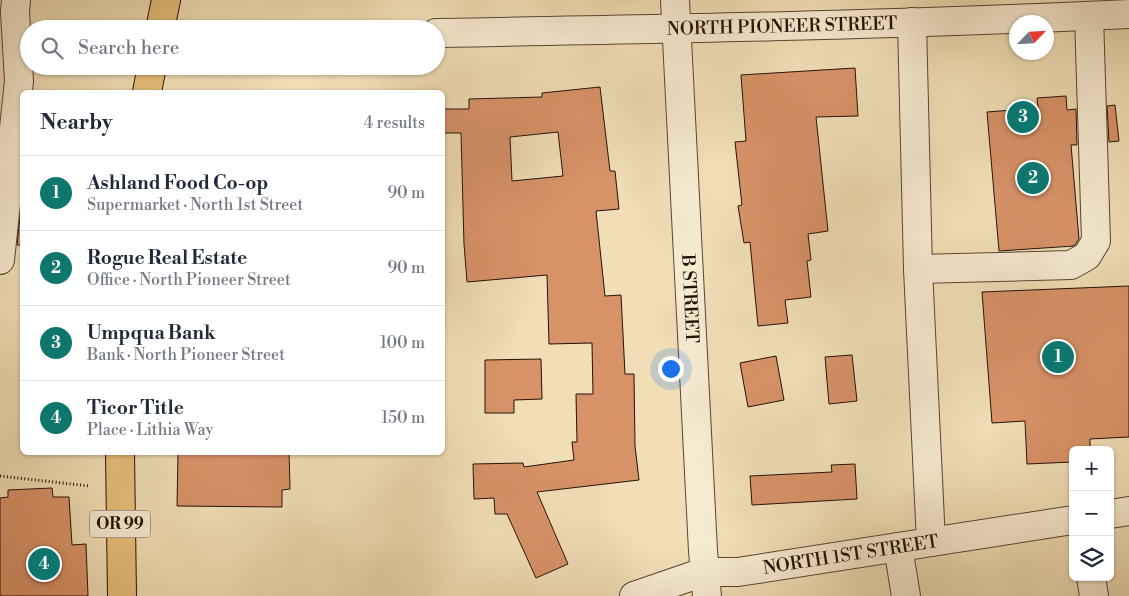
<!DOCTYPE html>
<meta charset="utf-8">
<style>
body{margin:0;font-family:"Libre Bodoni",serif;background:#f6f6f7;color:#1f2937}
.controls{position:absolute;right:15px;bottom:15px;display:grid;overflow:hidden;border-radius:8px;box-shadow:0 1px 4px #0004}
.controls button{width:45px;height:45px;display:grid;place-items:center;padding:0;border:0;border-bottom:1px solid #e0e1e3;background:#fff;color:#1f2937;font:25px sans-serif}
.compass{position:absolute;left:1009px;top:15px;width:45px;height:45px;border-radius:50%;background:#fff;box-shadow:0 1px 4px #0004;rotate:65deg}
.you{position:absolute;left:670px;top:368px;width:18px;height:18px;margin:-12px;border:4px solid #fff;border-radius:50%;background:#1a73e8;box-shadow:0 0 0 8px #1a73e833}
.badge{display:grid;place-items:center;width:32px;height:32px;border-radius:50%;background:#0f766e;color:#fff;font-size:16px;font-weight:700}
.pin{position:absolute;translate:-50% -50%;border:2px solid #fff;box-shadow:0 1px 5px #0006}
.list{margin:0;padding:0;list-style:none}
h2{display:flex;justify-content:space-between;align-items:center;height:65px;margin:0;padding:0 20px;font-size:21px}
h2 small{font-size:16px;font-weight:400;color:#747a83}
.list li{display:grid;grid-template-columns:32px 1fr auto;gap:15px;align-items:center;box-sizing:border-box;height:75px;padding:0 20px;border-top:1px solid #e0e1e3}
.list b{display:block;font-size:19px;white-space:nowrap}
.list p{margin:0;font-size:16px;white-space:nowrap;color:#747a83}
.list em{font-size:16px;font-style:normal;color:#747a83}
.icon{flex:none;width:28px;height:28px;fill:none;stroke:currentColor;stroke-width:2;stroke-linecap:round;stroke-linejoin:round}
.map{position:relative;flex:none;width:1129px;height:596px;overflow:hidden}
.search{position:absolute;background:#fff;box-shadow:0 1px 4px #0004;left:20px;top:20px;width:425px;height:55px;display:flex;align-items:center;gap:12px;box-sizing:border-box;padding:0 18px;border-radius:28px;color:#747a83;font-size:19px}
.panel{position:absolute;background:#fff;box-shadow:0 1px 4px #0004;left:20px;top:90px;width:425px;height:365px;border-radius:8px}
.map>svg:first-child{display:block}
.building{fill:#d89268;stroke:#241209;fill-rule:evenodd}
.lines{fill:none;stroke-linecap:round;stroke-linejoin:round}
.minor-casing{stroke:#574534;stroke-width:30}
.major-casing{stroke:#241209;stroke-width:30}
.path{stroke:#241209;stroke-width:3;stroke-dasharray:1 2.5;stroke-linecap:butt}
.minor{stroke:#f6ead0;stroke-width:28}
.major{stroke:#e8bf7b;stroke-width:28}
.labels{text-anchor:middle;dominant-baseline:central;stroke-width:4;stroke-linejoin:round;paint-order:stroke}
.shield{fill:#f6ead0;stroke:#635345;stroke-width:1}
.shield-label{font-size:16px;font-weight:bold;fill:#241209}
.street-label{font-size:18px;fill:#241209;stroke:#f6ead0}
</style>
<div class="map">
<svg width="1129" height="596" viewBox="0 0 1129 596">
<rect width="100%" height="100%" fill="#f1deb6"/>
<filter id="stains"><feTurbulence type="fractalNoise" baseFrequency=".004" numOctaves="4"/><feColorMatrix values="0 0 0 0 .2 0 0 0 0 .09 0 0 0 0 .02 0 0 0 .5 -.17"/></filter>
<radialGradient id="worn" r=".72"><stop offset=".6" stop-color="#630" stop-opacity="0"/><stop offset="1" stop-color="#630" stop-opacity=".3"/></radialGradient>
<path class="building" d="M855,68L858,116L816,117L828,231L808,234L811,260L807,261L811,297L785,300L788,323L758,326L750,242L744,243L738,206L742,205L735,142L746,141L741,75Z
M600,87L610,171H615L619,209L596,211L605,296L621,295L625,374H634L635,446L639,480L537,492L568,564L536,578L507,514H495L494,498L474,499L473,464L523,463L524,467L574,460L572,442H577L576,394H593L592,343L549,344L547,275L467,282L464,244L461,133H442V109H469V99L542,97V93ZM558,132L563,176L512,181L510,137Z
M1066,96L1067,110L1076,109L1077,145H1071L1079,239L1074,246L999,251L987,112L1038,108L1037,98Z
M1115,105L1119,141L1109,142L1107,106Z
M22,196V245H17Z
M1129,286V437L1090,439V450H1073V462L1027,464L1025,421L992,423L982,292Z
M852,355L857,401L829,404L825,357Z
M776,356L784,400L748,407L740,363Z
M541,359L542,399L514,400V413H485V360Z
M178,452H289L290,489L282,490V507L177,506Z
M855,464L857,499L752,505L750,476L832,472L831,465Z
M52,488L53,497H69L72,545L86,544L88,596H0V498L8,497V490Z"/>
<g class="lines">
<g class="minor-casing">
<g id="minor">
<path id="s1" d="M675,0L703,551L707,596"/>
<path d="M912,22L918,269L931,542"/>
<path id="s2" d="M436,33C667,29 898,25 1129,14"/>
<path d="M0,260L19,81L15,12L16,0"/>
<path d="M918,269L1071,265L1087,256L1096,241L1089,16"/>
<path d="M1110,514L1129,511"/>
<path d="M898,547L906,596"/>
<path d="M1091,577L1094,596"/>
<path id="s3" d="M634,596L704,572H738L1073,520"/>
</g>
</g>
<g class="major-casing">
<path id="major" d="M160,29L166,0
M147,92L152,66
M120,452L122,596"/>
</g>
<path class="path" d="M0,476L89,486"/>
<use href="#minor" class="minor"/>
<use href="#major" class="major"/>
</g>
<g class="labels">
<rect class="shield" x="90" y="510.5" width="60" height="27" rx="4"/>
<g class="shield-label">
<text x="120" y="524">OR 99</text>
</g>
<g class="street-label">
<text stroke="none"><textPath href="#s2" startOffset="346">NORTH PIONEER STREET</textPath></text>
<text stroke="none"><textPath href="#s1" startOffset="299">B STREET</textPath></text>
<text stroke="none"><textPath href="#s3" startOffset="222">NORTH 1ST STREET</textPath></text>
</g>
</g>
<rect width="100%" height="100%" filter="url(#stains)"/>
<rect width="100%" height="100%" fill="url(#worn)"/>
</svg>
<div class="controls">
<button>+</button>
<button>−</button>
<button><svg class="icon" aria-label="layers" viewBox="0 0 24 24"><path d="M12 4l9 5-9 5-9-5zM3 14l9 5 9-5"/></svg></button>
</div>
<svg class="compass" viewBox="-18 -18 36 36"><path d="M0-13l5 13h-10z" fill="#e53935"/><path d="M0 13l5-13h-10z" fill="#747a83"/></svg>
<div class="you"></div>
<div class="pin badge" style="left:1058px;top:357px">1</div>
<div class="pin badge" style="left:1033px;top:178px">2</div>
<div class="pin badge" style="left:1023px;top:117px">3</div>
<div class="pin badge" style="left:44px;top:564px">4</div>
<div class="search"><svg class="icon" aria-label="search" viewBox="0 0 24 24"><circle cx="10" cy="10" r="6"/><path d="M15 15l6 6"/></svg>Search here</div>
<section class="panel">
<h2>Nearby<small>4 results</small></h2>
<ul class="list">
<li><span class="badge">1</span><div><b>Ashland Food Co-op</b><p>Supermarket · North 1st Street</p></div><em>90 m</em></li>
<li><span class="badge">2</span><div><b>Rogue Real Estate</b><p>Office · North Pioneer Street</p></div><em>90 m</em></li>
<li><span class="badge">3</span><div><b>Umpqua Bank</b><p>Bank · North Pioneer Street</p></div><em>100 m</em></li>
<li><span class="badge">4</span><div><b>Ticor Title</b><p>Place · Lithia Way</p></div><em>150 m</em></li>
</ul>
</section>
</div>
